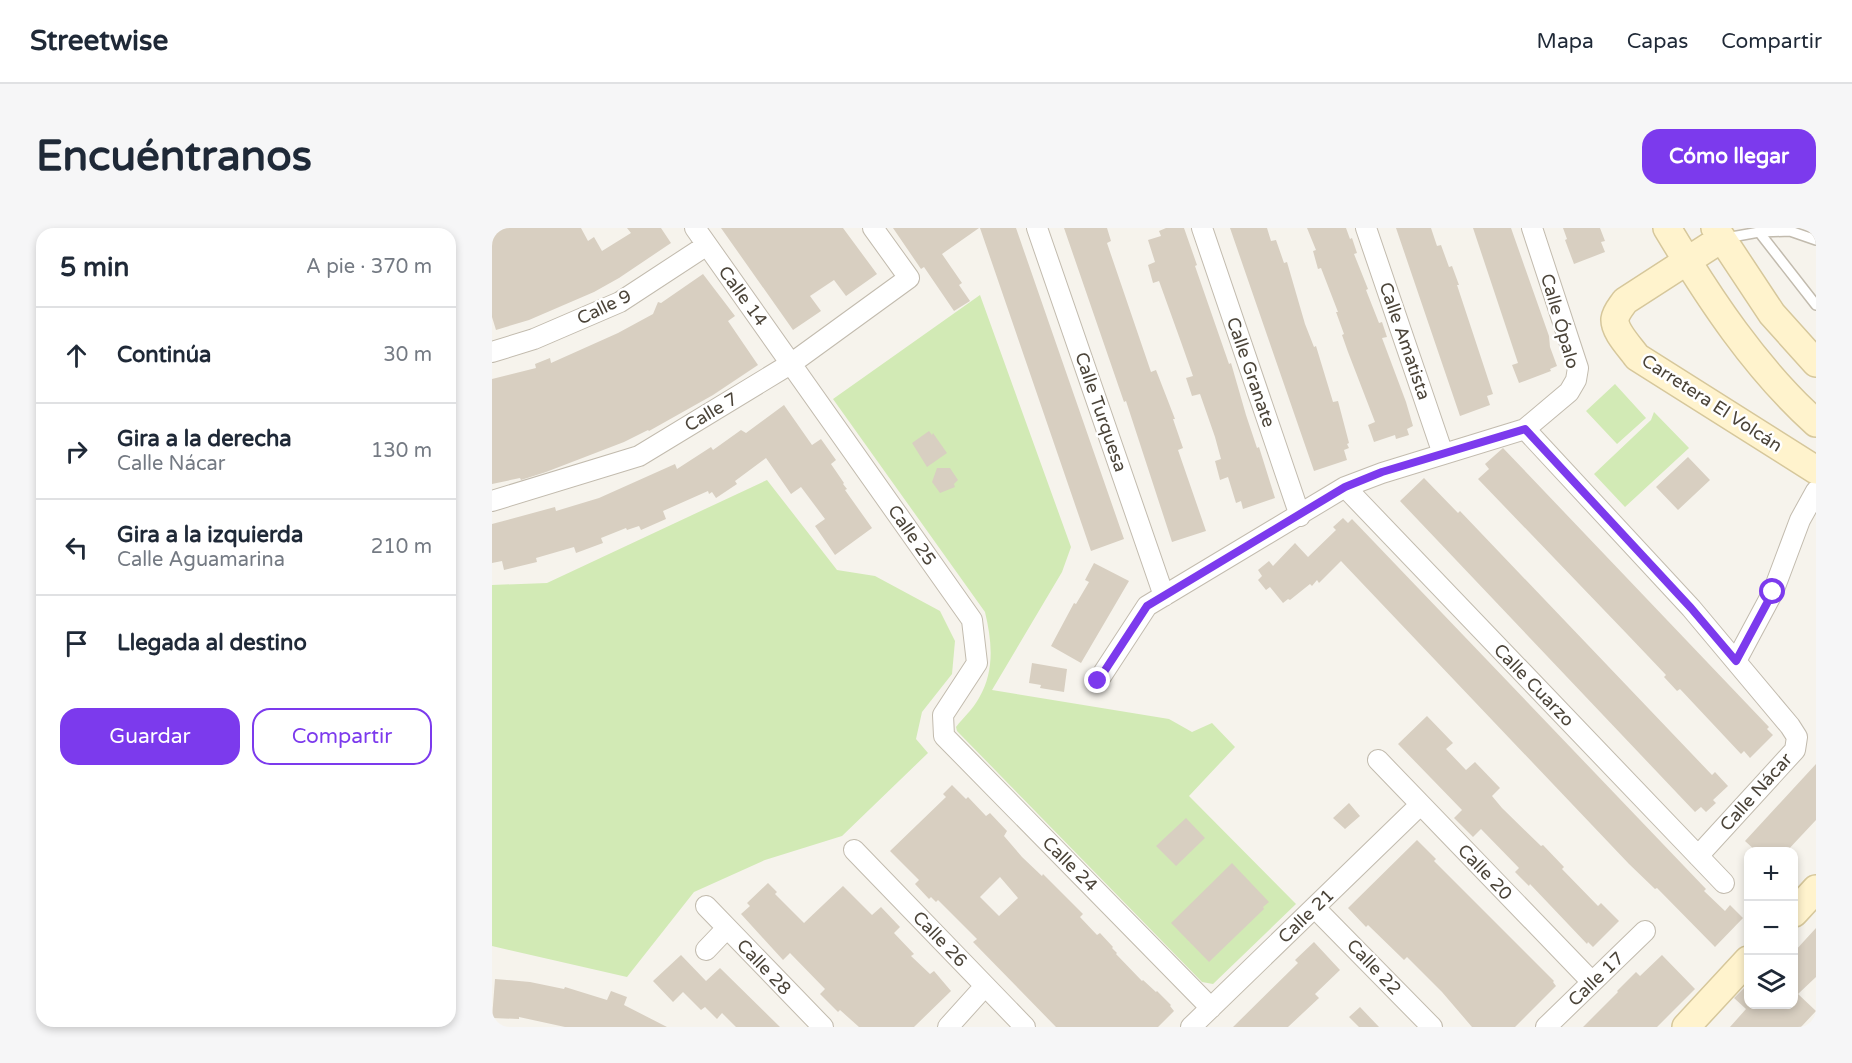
<!DOCTYPE html>
<html lang="es">
<meta charset="utf-8">
<style>
body{margin:0;font-family:"Varela Round",sans-serif;background:#f6f6f7;color:#1f2937}
.controls{position:absolute;right:18px;bottom:18px;display:grid;overflow:hidden;border-radius:12px;box-shadow:0 3px 9px #0003}
.controls button{width:54px;height:54px;display:grid;place-items:center;padding:0;border:0;border-bottom:2px solid #e0e1e3;background:#fff;color:#1f2937;font:30px sans-serif}
.stop{position:absolute;width:18px;height:18px;margin:-14px;border:4px solid #7c3aed;border-radius:50%;background:#fff}
.stop.end{background:#7c3aed;border-color:#fff;box-shadow:0 2px 6px #0008}
.list{margin:0;padding:0;list-style:none}
h2{display:flex;justify-content:space-between;align-items:center;height:78px;margin:0;padding:0 24px;font-size:26px}
h2 small{font-size:20px;font-weight:400;color:#747a83}
.list li{display:grid;grid-template-columns:39px 1fr auto;gap:18px;align-items:center;box-sizing:border-box;height:96px;padding:0 24px;border-top:2px solid #e0e1e3}
.list b{display:block;font-size:22px;white-space:nowrap}
.list p{margin:0;font-size:20px;white-space:nowrap;color:#747a83}
.list em{font-size:20px;font-style:normal;color:#747a83}
.actions{display:flex;gap:12px;padding:18px 24px}
.actions a{flex:1;padding:14px 0;border:2px solid #7c3aed;border-radius:18px;text-align:center;font-size:21px;color:#7c3aed}
.actions .main{background:#7c3aed;color:#fff}
.icon{flex:none;width:33px;height:33px;fill:none;stroke:currentColor;stroke-width:2;stroke-linecap:round;stroke-linejoin:round}
.map{position:relative;flex:none;width:1324px;height:799px;overflow:hidden;border-radius:18px}
header{display:flex;align-items:center;gap:36px;box-sizing:border-box;height:84px;padding:0 30px;background:#fff;border-bottom:2px solid #e0e1e3}
header strong{font-size:28px}
nav{display:flex;gap:33px;margin-inline-start:auto;font-size:21px}
.intro{display:flex;align-items:center;justify-content:space-between;box-sizing:border-box;height:144px;padding:0 36px}
h1{margin:0;font-size:42px}
.button{padding:15px 27px;border-radius:18px;background:#7c3aed;color:#fff;font-size:21px;font-weight:700}
main{display:flex;gap:36px;padding:0 36px}
aside{flex:1;background:#fff;border-radius:18px;box-shadow:0 3px 9px #0003}
.map>svg:first-child{display:block}
.green{fill:#d2eab5}
.building{fill:#d8cfc1;fill-rule:evenodd}
.lines{fill:none;stroke-linecap:round;stroke-linejoin:round}
.lane-casing{stroke:#c2bbae;stroke-width:12}
.street-casing{stroke:#c2bbae;stroke-width:22}
.secondary-casing{stroke:#d6c79b;stroke-width:30}
.lane{stroke:#fff;stroke-width:9}
.street{stroke:#fff;stroke-width:20}
.secondary{stroke:#fff3cd;stroke-width:27}
.route{stroke:#7c3aed;stroke-width:8}
.labels{text-anchor:middle;dominant-baseline:central;stroke-width:5;stroke-linejoin:round;paint-order:stroke}
.street-label{font-size:18px;fill:#4b4439;stroke:#fff}
</style>
<header>
<strong>Streetwise</strong>
<nav><a>Mapa</a><a>Capas</a><a>Compartir</a></nav>
</header>
<div class="intro"><h1>Encuéntranos</h1><a class="button">Cómo llegar</a></div>
<main>
<aside>
<h2>5 min<small>A pie · 370 m</small></h2>
<ul class="list">
<li><svg class="icon" aria-label="ahead" viewBox="0 0 24 24"><path d="M12 20V5M6 11l6-6 6 6"/></svg><div><b>Continúa</b></div><em>30 m</em></li>
<li><svg class="icon" aria-label="right" viewBox="0 0 24 24"><path d="M7 20v-9h11M14 6l5 5-5 5"/></svg><div><b>Gira a la derecha</b><p>Calle Nácar</p></div><em>130 m</em></li>
<li><svg class="icon" aria-label="left" viewBox="0 0 24 24"><path d="M17 20v-9H6M10 6l-5 5 5 5"/></svg><div><b>Gira a la izquierda</b><p>Calle Aguamarina</p></div><em>210 m</em></li>
<li><svg class="icon" aria-label="arrive" viewBox="0 0 24 24"><path d="M6 21V4h12l-3 4 3 4H6"/></svg><div><b>Llegada al destino</b></div></li>
</ul>
<div class="actions"><a class="main">Guardar</a><a>Compartir</a></div>
</aside>
<div class="map">
<svg width="1324" height="799" viewBox="0 0 1324 799">
<rect width="100%" height="100%" fill="#f6f3ec"/>
<path class="green" d="M488,67L579,319L570,344L500,462L677,491L700,504L720,495L743,519L697,568L804,676L721,756L710,754L465,503L464,499C471,490 481,481 487,470C503,443 500,413 493,384L341,171Z
M1123,156L1154,190L1125,216L1094,183Z
M1162,184L1197,220L1133,279L1102,246L1159,192Z
M275,252L345,342L383,348L448,383L463,413L460,446L430,484L424,511L436,525L350,608L273,632L202,664L135,749L0,718V357L55,355Z"/>
<path class="building" d="M0,0H89L96,13L102,9L110,23L139,5L135,0H169L179,15L127,50L102,64L37,92L4,102L0,89Z
M229,0H351L385,46L354,68L342,52L318,68L329,83L301,102Z
M401,0H487L450,26L470,55L467,57L478,73L462,83L432,39L429,41Z
M488,0H524L632,311L599,323Z
M572,0H615L619,13L615,15L659,144L664,142L683,191H681L691,220L686,222L714,303L680,314L634,173L632,174Z
M674,0H692L705,37L703,38L737,136L739,135L754,187L765,220L767,219L783,270L751,281L749,273L744,275L736,249L728,252L723,233L729,231L723,209L708,166L700,168L694,150L701,148L689,114L667,53L661,55L656,37L663,34L656,12L669,8L667,3Z
M738,0H775L779,13L784,12L792,35L795,34L813,96L822,119L824,118L841,174L846,173L857,215L855,216L857,220L852,222L855,232L822,243Z
M815,0H854L858,11L860,10L865,25L862,26L876,61L874,62L887,95L890,94L895,109L890,110L914,174L921,198L915,201L917,207L904,211L903,207L882,214L876,197L883,194L856,124L850,107L852,106L844,84H846L829,40L826,41L821,23L824,22Z
M904,0H939L945,18L949,17L957,39L960,38L967,57H965L1001,166L995,168L998,177L968,188Z
M981,0H1019L1057,108L1058,119L1065,138L1058,141L1059,143L1027,155L1020,137L1026,135Z
M1071,0H1108L1113,13L1109,14L1113,24L1082,36L1073,12L1075,11Z
M211,46L243,88L236,93L266,137L221,167L157,203L156,202L132,214L54,244L29,252L28,250L0,256V151L44,140L43,136L58,130L59,135L126,105L161,86L166,74L169,75Z
M292,177L320,217L329,211L344,232L339,236L352,255L351,256L355,261L353,262L380,300L343,327L323,298L333,291L309,259L299,266L274,230L243,253L245,256L224,270L220,264L217,266L216,263L171,283L174,291L149,302L147,298L135,302L134,300L109,310L111,315L84,325L82,319L44,330L45,334L12,342L10,333L0,335V296L63,279L64,283L107,270L183,236L185,241L219,219L221,222L249,202L254,205Z
M437,203L440,207L441,205L455,225L435,239L420,215Z
M1011,220L1277,499L1275,501L1281,507L1258,530L1252,523L1249,526L1188,461L1185,463L1172,449L1174,447L1135,406L986,251L997,241L993,236Z
M1196,229L1218,252L1186,282L1164,259Z
M445,240H458L466,252L462,256L463,259L448,265L440,254Z
M932,250L966,285L968,283L1220,547L1223,544L1236,558L1221,572L1224,575L1214,584L1209,579L1203,584L908,273Z
M851,290L856,295L860,291L883,315L1214,661L1212,663L1233,683L1238,677L1251,690L1223,719L1165,660L1163,661L1137,636L849,333L827,355L825,352L820,358L818,356L798,372L796,371L791,375L778,359L774,362L766,352L770,348L766,342L777,333L781,338L803,315L816,329L844,302L841,299Z
M602,335L637,353L589,435L559,418L582,375L584,376L597,354L593,352Z
M540,435L575,441L572,464L548,460L549,457L537,455Z
M935,488L961,515L954,521L974,542L983,534L1008,560L1000,568L1010,580L1049,618L1051,617L1072,639L1070,641L1106,678L1109,675L1127,693L1101,719L1096,714L1095,716L1038,656L1037,658L1023,644L1027,640L989,601L981,609L962,590L970,582L906,516Z
M1324,536V592L1294,624H1265L1253,613Z
M460,557L474,571L476,569L494,588L498,585L515,603L512,608L530,629L550,648L551,646L591,686L588,689L605,707L608,705L621,719L620,720L625,725L624,726L650,753L651,752L664,764L665,763L679,777L678,778L682,783L666,799H564L481,714L485,711L446,672L444,674L439,669L437,671L423,656L427,652L398,623L454,569L451,566ZM508,649L526,670L507,688L488,669Z
M857,575L868,588L853,601L841,590Z
M694,590L713,610L684,638L664,618Z
M925,612L944,631L942,633L1062,753L1061,754L1064,758L1023,799H980L950,764L915,729L912,732L876,697L874,699L856,680Z
M740,635L777,674L771,679L772,681L717,734L679,695Z
M276,655L285,664L283,666L312,695L351,658L380,687L389,679L408,699L402,705L422,726L419,728L438,746L442,743L459,763L422,799H367L348,782L346,784L328,766L333,761L298,725L291,732L249,686L258,678L255,675Z
M1324,700V749L1306,766L1324,783L1309,799H1238L1254,781L1242,770L1257,755V778L1258,777H1302V724Z
M822,714L848,742L823,766L827,770L796,799H741L806,735L803,732Z
M189,727L214,753L228,740L288,799H244L230,785L225,791L213,779L209,782L191,764L181,774L161,753Z
M1170,727L1203,761L1165,799H1091L1126,764L1125,763L1144,744L1148,748Z
M3,751L38,754L72,761L73,759L115,772L119,763L135,769L132,777L175,799H73L27,789V791L0,790Z
M868,779L887,799H867L857,789Z"/>
<g class="lines">
<g class="lane-casing">
<path id="lane" d="M1267,4L1298,3L1324,12
M1234,10L1267,4L1324,77"/>
</g>
<g class="street-casing">
<path id="street" d="M203,0L480,392L485,435L451,487L452,508L719,780
M545,0L672,368
M710,0L808,288
M874,0L951,226
M0,124L42,111L128,74L215,17
M1033,201L1199,380L1298,498L1305,509L1303,522L1206,628
M853,259L1232,655
M0,273L147,228L300,135L417,50L381,0
M1244,433L1281,364L1308,292L1324,263
M606,453L655,378L853,259L890,245L1033,201L1077,164L1084,152L1086,140L1040,0
M886,532L1100,754
M362,622L533,799
M214,678L331,799
M823,680L940,799
M214,722L235,700
M456,799L493,758
M699,799L928,577
M1054,799L1153,703"/>
</g>
<g class="secondary-casing">
<path id="secondary" d="M1175,0C1217,70 1263,140 1324,195
M1223,0L1280,86L1324,135
M1229,11L1133,73C1129,79 1124,84 1123,91C1122,103 1138,119 1145,129L1324,242
M1302,685L1324,661
M1194,799L1256,732"/>
</g>
<use href="#lane" class="lane"/>
<use href="#street" class="street"/>
<use href="#secondary" class="secondary"/>
</g>
<g class="lines">
<path class="route" d="M606,453L655,378L853,259L890,244L1033,201L1199,380L1244,433L1281,364"/>
</g>
<g class="labels">
<g class="street-label">
<text transform="translate(251 68) rotate(54)">Calle 14</text>
<text transform="translate(112 79) rotate(-26)">Calle 9</text>
<text transform="translate(1068 93) rotate(74)">Calle Ópalo</text>
<text transform="translate(913 113) rotate(71)">Calle Amatista</text>
<text transform="translate(759 144) rotate(71)">Calle Granate</text>
<text transform="translate(1220 175) rotate(33)">Carretera El Volcán</text>
<text transform="translate(219 184) rotate(-31)">Calle 7</text>
<text transform="translate(609 184) rotate(71)">Calle Turquesa</text>
<text transform="translate(420 307) rotate(55)">Calle 25</text>
<text transform="translate(1042 457) rotate(46)">Calle Cuarzo</text>
<text transform="translate(1264 564) rotate(-48)">Calle Nácar</text>
<text transform="translate(578 636) rotate(45)">Calle 24</text>
<text transform="translate(993 644) rotate(46)">Calle 20</text>
<text transform="translate(814 688) rotate(-44)">Calle 21</text>
<text transform="translate(448 711) rotate(46)">Calle 26</text>
<text transform="translate(272 739) rotate(46)">Calle 28</text>
<text transform="translate(882 739) rotate(46)">Calle 22</text>
<text transform="translate(1104 751) rotate(-44)">Calle 17</text>
</g>
</g>
</svg>
<div class="controls">
<button>+</button>
<button>−</button>
<button><svg class="icon" aria-label="layers" viewBox="0 0 24 24"><path d="M12 4l9 5-9 5-9-5zM3 14l9 5 9-5"/></svg></button>
</div>
<div class="stop" style="left:1281px;top:364px"></div>
<div class="stop end" style="left:606px;top:453px"></div>
</div>
</main>
